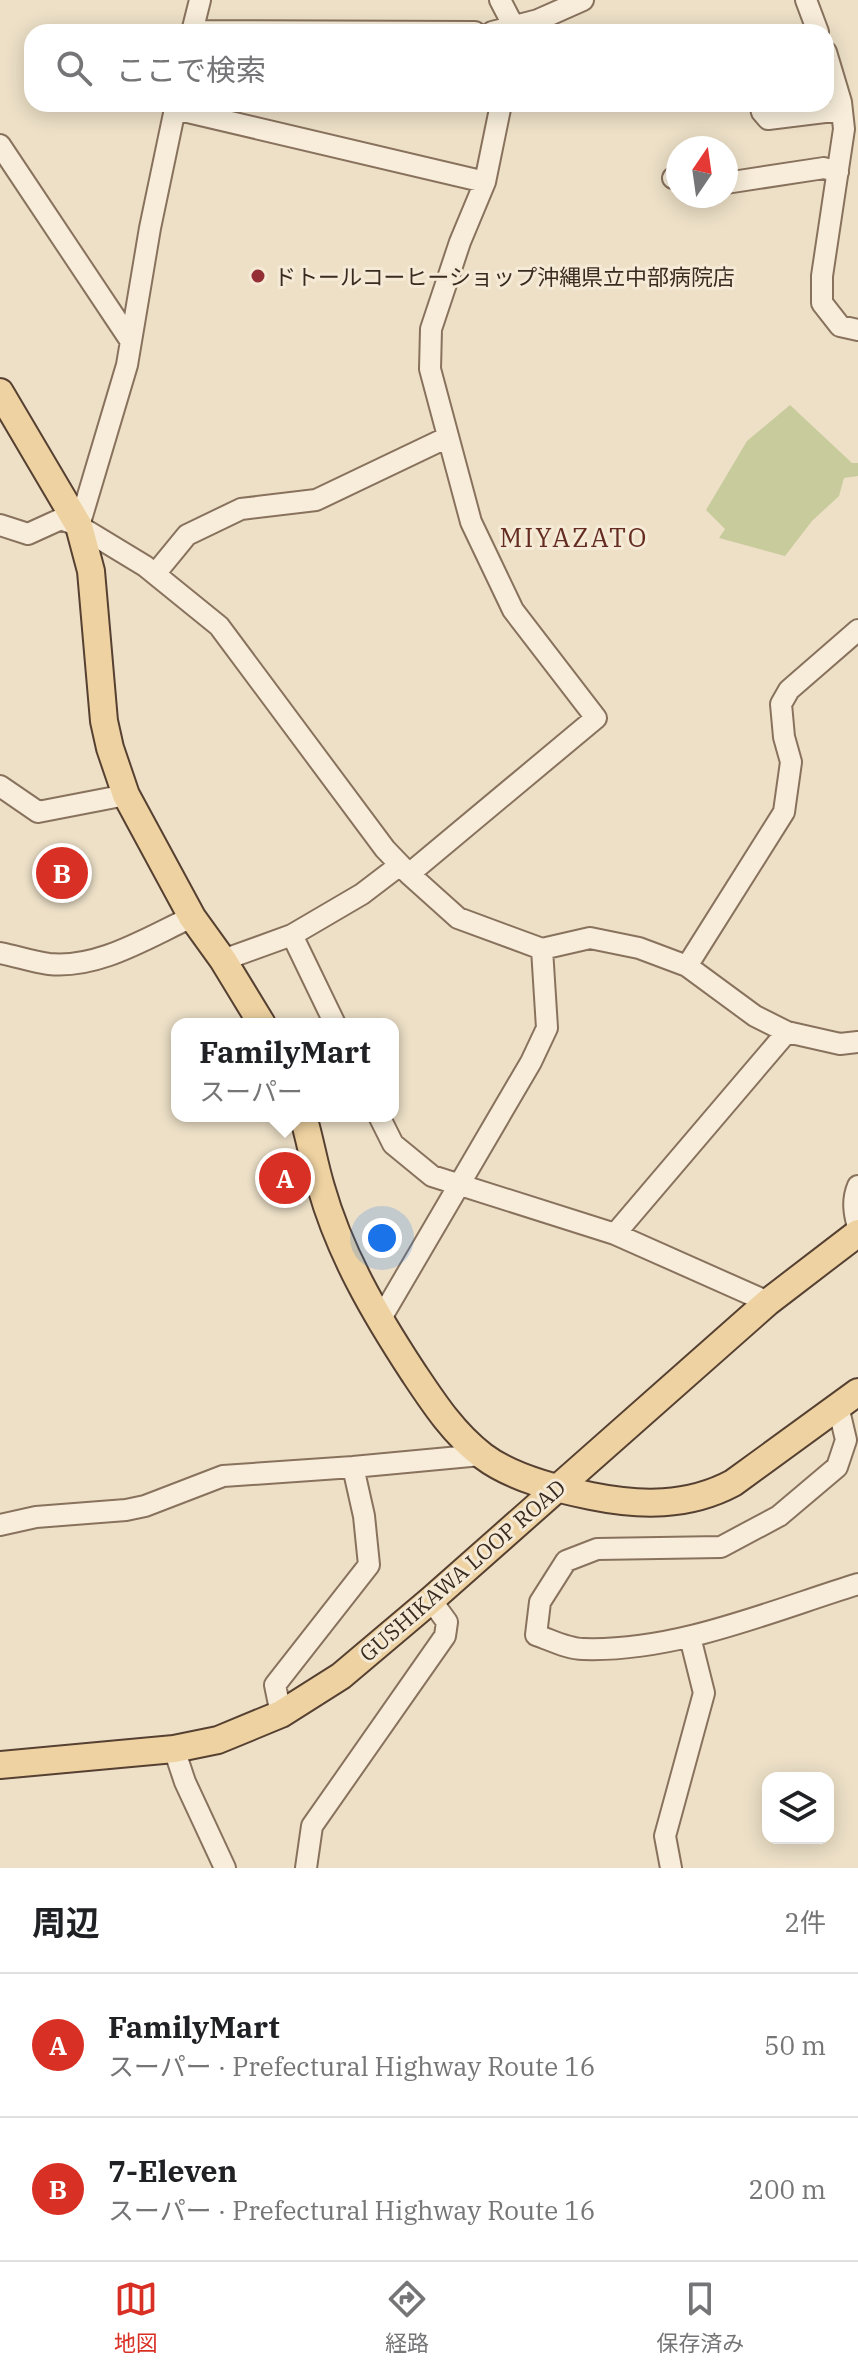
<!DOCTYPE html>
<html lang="ja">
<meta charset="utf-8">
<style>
body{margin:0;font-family:"IBM Plex Serif","Noto Sans JP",serif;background:#f2f2f2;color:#202124}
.controls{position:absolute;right:24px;bottom:24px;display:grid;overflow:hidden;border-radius:16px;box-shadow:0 4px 20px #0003}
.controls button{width:72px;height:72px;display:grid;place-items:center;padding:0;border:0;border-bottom:2px solid #e0e0e0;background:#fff;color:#202124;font:40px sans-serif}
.compass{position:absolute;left:666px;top:136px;width:72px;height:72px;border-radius:50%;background:#fff;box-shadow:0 4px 20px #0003;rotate:13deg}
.you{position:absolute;left:382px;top:1238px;width:28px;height:28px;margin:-20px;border:6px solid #fff;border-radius:50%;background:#1a73e8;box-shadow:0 0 0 12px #1a73e833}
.badge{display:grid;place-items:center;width:52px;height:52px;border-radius:50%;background:#d93025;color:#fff;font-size:26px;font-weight:700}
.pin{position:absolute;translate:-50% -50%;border:4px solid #fff;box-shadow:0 2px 8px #0006}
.popup{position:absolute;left:171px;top:1018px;width:228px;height:104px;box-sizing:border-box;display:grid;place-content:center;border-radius:16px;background:#fff;filter:drop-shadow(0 2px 6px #0005);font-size:26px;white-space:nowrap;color:#757577}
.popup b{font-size:30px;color:#202124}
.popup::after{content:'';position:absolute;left:50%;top:100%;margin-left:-16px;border:16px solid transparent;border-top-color:#fff}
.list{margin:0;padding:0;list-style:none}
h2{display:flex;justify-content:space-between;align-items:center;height:104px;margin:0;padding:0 32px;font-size:34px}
h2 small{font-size:26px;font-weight:400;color:#757577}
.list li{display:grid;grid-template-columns:52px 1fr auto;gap:24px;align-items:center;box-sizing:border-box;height:144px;padding:0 32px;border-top:2px solid #e0e0e0}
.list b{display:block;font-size:30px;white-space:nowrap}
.list p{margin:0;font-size:26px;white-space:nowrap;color:#757577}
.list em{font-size:26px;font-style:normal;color:#757577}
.icon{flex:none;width:44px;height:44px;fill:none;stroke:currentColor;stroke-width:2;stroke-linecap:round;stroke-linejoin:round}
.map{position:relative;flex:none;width:858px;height:1868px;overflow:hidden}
.search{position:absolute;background:#fff;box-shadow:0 4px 20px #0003;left:24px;right:24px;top:24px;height:88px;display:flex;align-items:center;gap:20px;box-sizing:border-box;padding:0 28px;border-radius:24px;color:#757577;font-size:30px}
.sheet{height:392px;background:#fff}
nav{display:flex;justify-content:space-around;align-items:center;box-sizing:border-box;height:112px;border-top:2px solid #e0e0e0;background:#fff;font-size:22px;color:#757577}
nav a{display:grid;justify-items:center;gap:4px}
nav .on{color:#d93025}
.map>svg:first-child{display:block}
.green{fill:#c8cb9b}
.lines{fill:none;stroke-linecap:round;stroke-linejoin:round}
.minor-casing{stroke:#88725d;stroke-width:24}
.major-casing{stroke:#564031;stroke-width:30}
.minor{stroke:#f8edda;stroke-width:20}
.major{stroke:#eed2a1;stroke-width:26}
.poi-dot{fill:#952f36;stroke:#f5ead6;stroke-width:3}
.labels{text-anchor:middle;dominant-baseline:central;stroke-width:6;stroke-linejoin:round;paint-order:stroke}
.poi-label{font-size:22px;fill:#392b20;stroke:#f5ead6;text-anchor:start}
.street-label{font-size:22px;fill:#392b20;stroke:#f5ead6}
.quarter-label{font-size:26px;letter-spacing:2px;fill:#642b21;stroke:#f5ead6}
</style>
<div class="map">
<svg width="858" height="1868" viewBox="0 0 858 1868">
<rect width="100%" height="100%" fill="#ede0c7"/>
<path class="green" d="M790,405L852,463H858V476L844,478L839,496L812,521L785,556L719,538L725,529L706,510L747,441Z"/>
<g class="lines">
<g class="minor-casing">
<path id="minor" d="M500,0L514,27L513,32
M806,0L818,32
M192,31L475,32
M192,32L200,0
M492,32L538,20L583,0
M826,52L841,102L844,129L822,276V303L840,326L858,330
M760,104L762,112L768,119L841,110
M175,109L485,182
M0,145L130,340
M673,178L678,179
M726,183L824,168L838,172
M0,525L28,534L61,519L79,526L145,566L219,626L385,849L409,874L458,918L542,949L590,938L639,948L687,966L755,1016L787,1032L840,1044L858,1042
M79,526L127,365L150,228L176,104
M155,574L187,535L241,509L316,500L448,437
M0,786L38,812L126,795
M409,874L596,718L513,610L471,522L430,369L431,329L460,242L485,182L501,104
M292,935L335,1024
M0,953C16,956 33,962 49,964C99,969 148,937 192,917
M223,960L292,935L362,894L400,865
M687,966L784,812L791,762L784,737L781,704L789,690L858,630
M379,1116L393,1144L432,1176L615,1234L768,1302
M858,1186C852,1200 854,1213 858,1227
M615,1234L787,1032
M380,1320L531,1062L547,1028L542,949
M838,1406L846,1440L837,1467L779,1516L721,1547L597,1549L566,1561L540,1602L536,1635C551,1640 568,1649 583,1649C676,1652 771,1611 858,1584
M0,1525L36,1517L126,1510L145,1506L223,1476L353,1467L481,1455
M281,1714L275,1685L369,1565L364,1516L353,1467
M174,1749L185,1782L225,1868
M306,1868L312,1826L445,1636L447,1622L431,1600
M671,1868L665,1836L704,1693L690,1637"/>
</g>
<g class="major-casing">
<path id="major" d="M0,392L79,526L91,571L104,721L110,748L126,795L192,917L223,960L262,1024
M303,1116C310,1139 314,1164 321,1187C340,1254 375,1314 413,1372C433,1402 453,1433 483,1456C512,1478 556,1489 591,1496C640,1506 688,1507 733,1483L858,1392
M0,1765L174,1749L218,1740L281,1714L341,1676L431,1600L768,1302L858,1233"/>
</g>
<use href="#minor" class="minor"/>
<use href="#major" class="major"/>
</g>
<circle class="poi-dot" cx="258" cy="276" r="8"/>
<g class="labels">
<g class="poi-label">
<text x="274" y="276">ドトールコーヒーショップ沖縄県立中部病院店</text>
</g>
<g class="street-label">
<text transform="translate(462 1570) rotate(-41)">GUSHIKAWA LOOP ROAD</text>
</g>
<g class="quarter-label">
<text x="574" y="537">MIYAZATO</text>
</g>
</g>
</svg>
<div class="controls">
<button><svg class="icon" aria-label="layers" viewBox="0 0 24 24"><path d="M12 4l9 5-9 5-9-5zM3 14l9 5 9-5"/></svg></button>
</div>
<svg class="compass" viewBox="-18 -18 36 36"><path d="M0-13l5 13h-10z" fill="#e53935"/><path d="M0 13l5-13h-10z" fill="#757577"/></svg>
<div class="you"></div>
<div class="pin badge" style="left:285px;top:1178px">A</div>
<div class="popup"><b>FamilyMart</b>スーパー</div>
<div class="pin badge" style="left:62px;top:873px">B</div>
<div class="search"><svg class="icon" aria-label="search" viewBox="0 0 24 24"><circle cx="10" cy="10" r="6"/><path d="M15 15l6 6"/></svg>ここで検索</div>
</div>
<section class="sheet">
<h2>周辺<small>2件</small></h2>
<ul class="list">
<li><span class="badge">A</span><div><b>FamilyMart</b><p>スーパー · Prefectural Highway Route 16</p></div><em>50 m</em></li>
<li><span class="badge">B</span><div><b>7-Eleven</b><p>スーパー · Prefectural Highway Route 16</p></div><em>200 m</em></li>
</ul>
</section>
<nav>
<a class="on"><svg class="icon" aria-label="map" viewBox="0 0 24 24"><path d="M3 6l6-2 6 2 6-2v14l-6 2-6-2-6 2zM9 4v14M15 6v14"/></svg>地図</a>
<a><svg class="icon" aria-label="directions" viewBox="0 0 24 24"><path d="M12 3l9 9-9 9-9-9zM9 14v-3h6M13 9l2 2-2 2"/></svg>経路</a>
<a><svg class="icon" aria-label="saved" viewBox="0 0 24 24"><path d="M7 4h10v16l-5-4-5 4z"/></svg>保存済み</a>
</nav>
